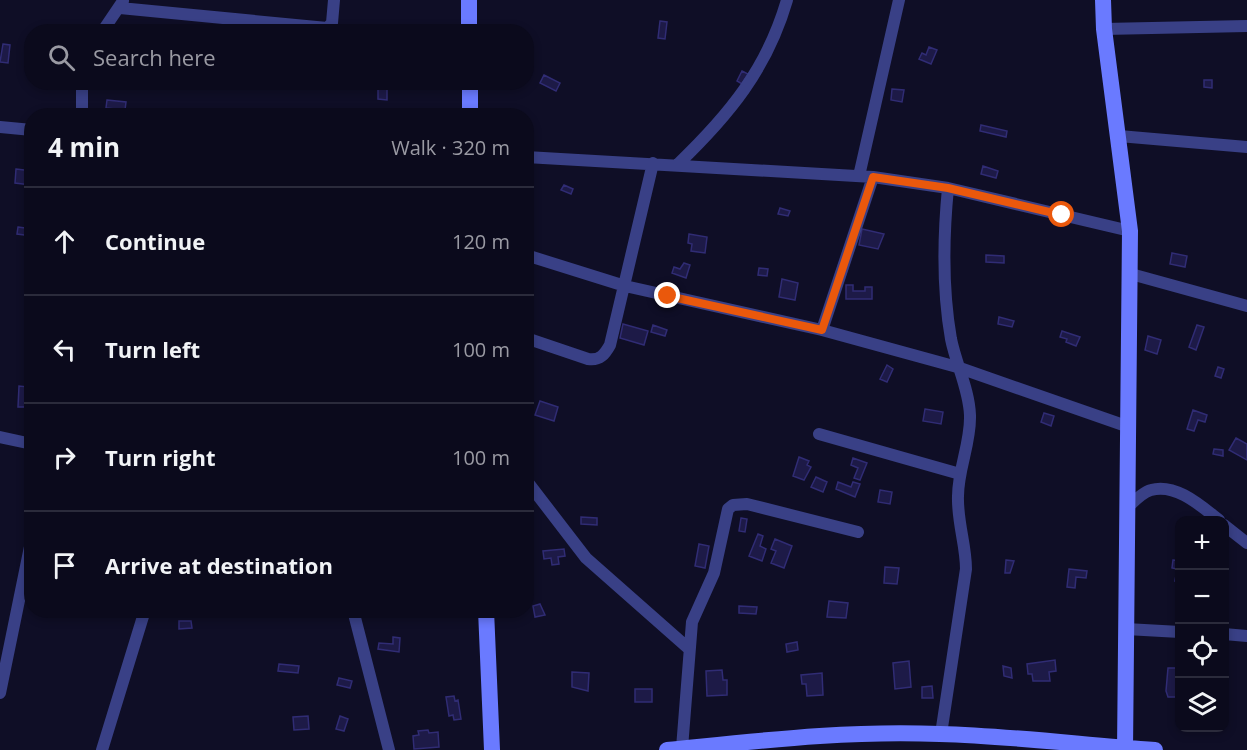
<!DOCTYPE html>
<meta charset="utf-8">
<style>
body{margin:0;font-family:"Open Sans",sans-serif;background:#191829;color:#f1f3f6}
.controls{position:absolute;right:18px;bottom:18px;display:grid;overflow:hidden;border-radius:12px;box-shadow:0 3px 9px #0003}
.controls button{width:54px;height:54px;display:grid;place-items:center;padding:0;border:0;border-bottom:2px solid #2b2b3b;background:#0b0a1c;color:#f1f3f6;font:30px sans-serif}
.stop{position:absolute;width:18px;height:18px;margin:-14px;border:4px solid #ea580c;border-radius:50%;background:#fff}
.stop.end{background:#ea580c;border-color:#fff;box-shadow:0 2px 6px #0008}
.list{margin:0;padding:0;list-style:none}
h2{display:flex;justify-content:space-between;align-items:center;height:78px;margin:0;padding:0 24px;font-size:26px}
h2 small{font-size:20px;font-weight:400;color:#9a9aa3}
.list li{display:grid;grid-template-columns:39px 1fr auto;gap:18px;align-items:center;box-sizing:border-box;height:108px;padding:0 24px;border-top:2px solid #2b2b3b}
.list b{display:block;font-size:22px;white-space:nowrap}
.list em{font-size:20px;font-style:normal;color:#9a9aa3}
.icon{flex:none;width:33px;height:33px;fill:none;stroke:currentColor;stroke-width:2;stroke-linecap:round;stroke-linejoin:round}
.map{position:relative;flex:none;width:1247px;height:750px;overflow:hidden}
.search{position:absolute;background:#0b0a1c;box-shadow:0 3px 9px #0003;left:24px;top:24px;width:510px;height:66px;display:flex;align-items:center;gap:15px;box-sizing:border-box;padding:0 21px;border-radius:24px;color:#9a9aa3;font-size:22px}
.panel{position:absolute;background:#0b0a1c;box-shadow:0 3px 9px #0003;left:24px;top:108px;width:510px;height:510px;border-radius:24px}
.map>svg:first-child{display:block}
.building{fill:#1d1a47;stroke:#302c74;stroke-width:1.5}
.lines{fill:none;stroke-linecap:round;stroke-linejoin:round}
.street{stroke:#394086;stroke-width:12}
.secondary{stroke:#6a7aff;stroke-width:16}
.route{stroke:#ea580c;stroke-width:8}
</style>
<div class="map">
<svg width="1247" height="750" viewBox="0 0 1247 750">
<rect width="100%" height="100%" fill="#0f0e26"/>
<path class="building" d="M660,21L667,22L665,39L658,38Z
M3,44L10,45L8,63L0,62Z
M929,47L937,50L931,64L919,59L922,53L926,55Z
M742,71L748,74L742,84L737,81Z
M544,75L560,83L556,91L540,83Z
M1204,80H1212V88L1204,87Z
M378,88L387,89V100L378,99Z
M892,89L904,90L902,102L891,100Z
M107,100L126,102L125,110L106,108Z
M981,125L1007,131L1006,137L980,131Z
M983,166L998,171L996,178L981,174Z
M16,169L32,171L31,185L15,183Z
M564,185L573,189L571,194L561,190Z
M780,208L790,211L788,216L778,214Z
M18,227L32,229V236L17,234Z
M862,229L884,234L878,249L859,245Z
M689,234L707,237L705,253L691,251L692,244L688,243Z
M1172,253L1187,256L1185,267L1170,264Z
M986,255L1004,256V263L986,262Z
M684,263L690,265L686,278L672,273L674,267L680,269Z
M759,268L768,269L767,276L758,275Z
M782,279L798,283L795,300L779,297Z
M846,285H853V291H865V287H872V299H846Z
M999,317L1014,321L1012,327L998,324Z
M623,324L648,331L644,345L620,338Z
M653,325L667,330L665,336L651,332Z
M1197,325L1204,327L1196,350L1189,347Z
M1062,331L1080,337L1076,346L1066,342L1067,339L1060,337Z
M1148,336L1161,340L1157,354L1145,350Z
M887,365L893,369L887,382L880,379Z
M1218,367L1224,369L1221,378L1215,376Z
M28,385H32V407H18L19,386L28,387Z
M540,401L558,407L554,421L535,415Z
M925,409L943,412L941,424L923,421Z
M1193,410L1207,415L1205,422L1198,420L1194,431L1187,429Z
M1044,413L1054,416L1051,426L1041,422Z
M1236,438L1247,444V460L1229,450Z
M1214,449L1223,450V456L1213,454Z
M799,457L809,461L807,465L811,467L804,480L793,476Z
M853,458L867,463L860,480L854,478L858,468L851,465Z
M816,477L827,482L823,492L811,487Z
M838,482L851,487L853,482L860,484L855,497L836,489Z
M880,490L892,492L890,504L878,502Z
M581,517L597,518V525L581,524Z
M741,518L747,519L745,532L739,531Z
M758,534L763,536L760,546L766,549L762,561L749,556Z
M775,539L792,546L784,568L771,563L776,551L771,549Z
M699,544L709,546L705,568L695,566Z
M564,549L565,556L558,557L559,564L552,565L551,558L544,559L543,551Z
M1006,560L1014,561L1010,573H1005Z
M1173,560L1180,561V581H1175L1177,569L1172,568Z
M885,567L899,568L897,584L884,583Z
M1069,569L1087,571L1086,578L1076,577L1075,588L1067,587Z
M829,601L848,603L846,618L827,617Z
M540,604L545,615L535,617L533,606Z
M739,606L757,607L756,614L739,613Z
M179,621H191L192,628L179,629Z
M393,637L400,638L399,652L378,649L379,643L393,644Z
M797,642L798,650L787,652L786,644Z
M1055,660L1056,671L1049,672L1050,681H1033L1032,674H1028L1027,664Z
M909,661L911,687L895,689L893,663Z
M279,664L299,666L298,673L278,671Z
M1003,666L1011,668L1012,678L1004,676Z
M1168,668H1180V690H1176L1177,697H1168L1166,691Z
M722,670L723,680H727V695L707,696L706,671Z
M572,672L589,673L588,691L572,687Z
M822,673L823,695L807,696L806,684H802L801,675Z
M339,678L352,681L350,688L337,685Z
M932,686L933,698H922V687Z
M635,689H652V702H635Z
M454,696L455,701L458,700L461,719L454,720L453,715L449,716L446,697Z
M308,716L309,729L294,730L293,717Z
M340,716L348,719L344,731L336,729Z
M428,730L429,733L438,732L439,747L414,749L413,736L419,735L418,731Z"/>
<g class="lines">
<path class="street" d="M120,8L327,28L332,23L334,0
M1104,29L1247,26
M102,32L123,1
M82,116V82
M0,127L32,130
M1119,136L1247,147
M526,157L873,177L948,188L1130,231
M678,164C729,115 767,69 787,0
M859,176L899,0
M526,255L625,286L822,330L957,367L1129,427
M1131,274L1247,306
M822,330L873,177
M526,338L588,359C600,361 605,354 610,345L653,163
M819,434L960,474
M0,437L32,444
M526,480L586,558L688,648
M1128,507C1134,501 1143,492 1151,490C1176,483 1201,506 1219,520
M1224,525L1247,543
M353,610L389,750
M1126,629L1180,632
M1224,634L1247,636
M0,693L32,537
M941,734L966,569C966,545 957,521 958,496C958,469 971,443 970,415C969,389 956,364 951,339C942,288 943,239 948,188
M682,748L692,622L714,573L728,509L733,505L747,504L858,532
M102,750L145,610"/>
<path class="secondary" d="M469,0V32
M1103,0L1104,29L1130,231L1125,750
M470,82V116
M486,610L492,750
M667,750C758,741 848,730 940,734C1012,736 1083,745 1155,750"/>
</g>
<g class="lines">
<path class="route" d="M668,296L822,330L873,177L948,188L1062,215"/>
</g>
</svg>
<div class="controls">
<button>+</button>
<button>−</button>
<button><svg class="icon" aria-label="locate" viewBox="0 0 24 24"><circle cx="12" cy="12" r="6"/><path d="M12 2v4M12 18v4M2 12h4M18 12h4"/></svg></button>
<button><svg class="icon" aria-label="layers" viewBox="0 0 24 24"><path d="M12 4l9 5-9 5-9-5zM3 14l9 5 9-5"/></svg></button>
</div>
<div class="stop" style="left:1062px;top:215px"></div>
<div class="stop end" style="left:668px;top:296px"></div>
<div class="search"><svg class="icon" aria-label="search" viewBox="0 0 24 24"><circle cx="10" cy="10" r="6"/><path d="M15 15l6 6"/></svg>Search here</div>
<section class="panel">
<h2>4 min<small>Walk · 320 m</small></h2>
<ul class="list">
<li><svg class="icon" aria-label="ahead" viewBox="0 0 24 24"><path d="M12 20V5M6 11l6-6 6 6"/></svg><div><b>Continue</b></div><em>120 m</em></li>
<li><svg class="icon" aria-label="left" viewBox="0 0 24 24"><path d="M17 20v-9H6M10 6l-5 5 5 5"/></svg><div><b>Turn left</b></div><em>100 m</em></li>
<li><svg class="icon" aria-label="right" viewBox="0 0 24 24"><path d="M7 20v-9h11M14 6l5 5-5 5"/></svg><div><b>Turn right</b></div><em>100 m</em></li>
<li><svg class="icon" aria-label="arrive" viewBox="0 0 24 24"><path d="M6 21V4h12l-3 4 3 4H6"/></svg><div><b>Arrive at destination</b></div></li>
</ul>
</section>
</div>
